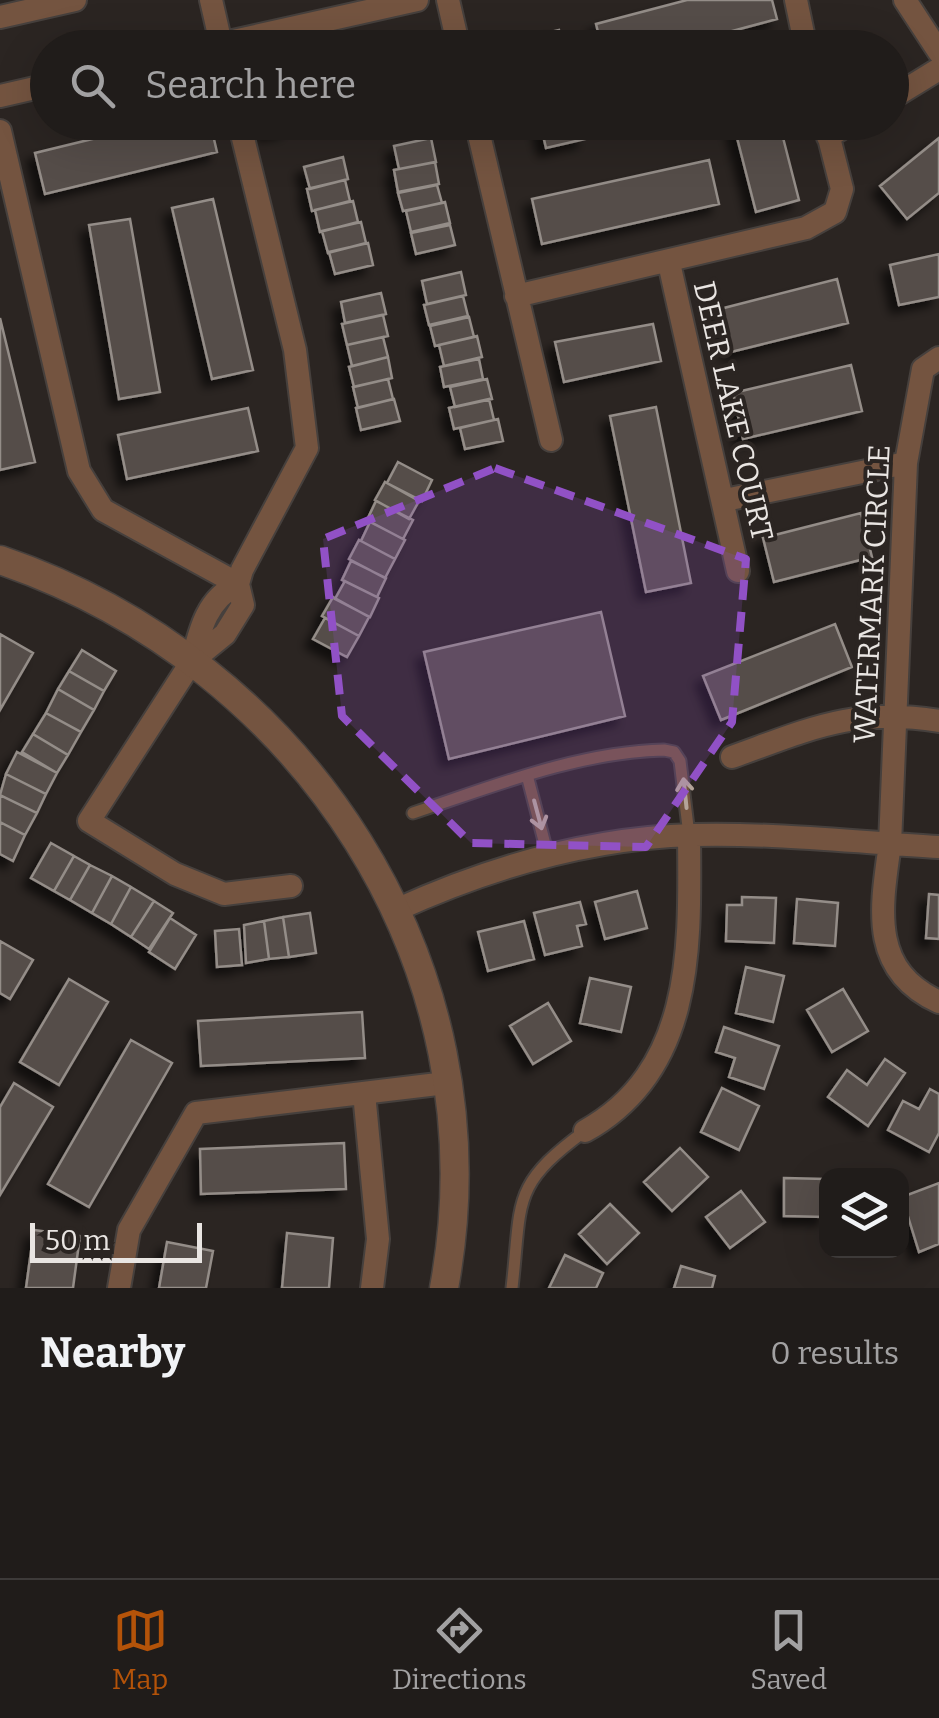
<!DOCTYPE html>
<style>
body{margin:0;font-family:Bitter,serif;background:#2d2927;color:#f1f3f6}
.controls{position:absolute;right:30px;bottom:30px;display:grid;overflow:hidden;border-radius:20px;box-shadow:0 10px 40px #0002}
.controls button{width:90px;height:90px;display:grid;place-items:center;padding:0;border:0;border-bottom:2px solid #3d3a39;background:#201c1a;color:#f1f3f6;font:50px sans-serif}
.scale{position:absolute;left:30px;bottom:25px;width:172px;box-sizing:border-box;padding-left:10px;border:5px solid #e9e5e2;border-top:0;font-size:28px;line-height:35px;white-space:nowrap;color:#e9e5e2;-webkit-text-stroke:8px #2b2522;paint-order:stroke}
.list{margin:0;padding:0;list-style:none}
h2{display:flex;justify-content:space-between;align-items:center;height:130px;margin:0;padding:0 40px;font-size:42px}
h2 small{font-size:32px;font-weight:400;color:#a2a1a2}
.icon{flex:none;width:55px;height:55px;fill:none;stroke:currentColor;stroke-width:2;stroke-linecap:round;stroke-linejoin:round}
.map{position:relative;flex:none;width:939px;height:1288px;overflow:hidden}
.search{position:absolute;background:#201c1a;box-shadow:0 10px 40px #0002;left:30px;right:30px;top:30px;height:110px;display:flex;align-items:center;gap:25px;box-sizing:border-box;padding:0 35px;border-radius:55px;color:#a2a1a2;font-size:38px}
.sheet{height:290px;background:#201c1a}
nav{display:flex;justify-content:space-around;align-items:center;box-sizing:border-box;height:140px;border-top:2px solid #3d3a39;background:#201c1a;font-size:28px;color:#a2a1a2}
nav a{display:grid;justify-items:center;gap:5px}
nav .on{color:#b45309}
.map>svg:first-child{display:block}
.building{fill:#554e4a;stroke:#948d88;stroke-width:2.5;filter:url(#shadow)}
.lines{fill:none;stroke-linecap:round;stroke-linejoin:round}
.service-casing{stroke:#46403d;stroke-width:15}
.minor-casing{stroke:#46403d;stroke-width:26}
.tertiary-casing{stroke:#46403d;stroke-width:31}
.service{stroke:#745440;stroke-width:11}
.minor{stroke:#745440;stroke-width:22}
.tertiary{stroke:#745440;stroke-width:28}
.oneway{stroke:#b4a499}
.marked{fill:#9151c6;fill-opacity:0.2;stroke:#9151c6;stroke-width:8;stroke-dasharray:20 12;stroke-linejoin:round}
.labels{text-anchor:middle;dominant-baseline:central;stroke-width:8;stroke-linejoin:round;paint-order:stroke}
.street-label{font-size:30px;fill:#e9e5e2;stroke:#2b2522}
</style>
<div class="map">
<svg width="939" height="1288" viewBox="0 0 939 1288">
<defs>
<filter id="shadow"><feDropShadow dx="-8" dy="8" stdDeviation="5" flood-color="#0009"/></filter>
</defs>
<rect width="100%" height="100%" fill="#2b2522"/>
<path class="building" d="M687,0H772L777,19L669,48H602L596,24Z
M559,30L563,48H522L520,39Z
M162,122H210L217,152L45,194L35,153Z
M264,122H288L289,128L267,133Z
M540,122H581L585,139L546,148Z
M733,122H779L799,200L756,212Z
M431,138L436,162L399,169L394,146Z
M939,138V193L907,219L880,186Z
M343,157L348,179L310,189L304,167Z
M709,160L719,204L542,244L532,199Z
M435,162L439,184L398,192L394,170Z
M345,180L350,201L312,211L307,189Z
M437,185L442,203L403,211L398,193Z
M213,199L253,370L212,379L172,208Z
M353,201L358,222L320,232L315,210Z
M445,202L450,223L411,232L406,211Z
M130,219L160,392L119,399L89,225Z
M361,222L366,243L328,253L322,231Z
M450,225L455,245L416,254L411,233Z
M368,243L373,265L335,274L329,252Z
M939,254V297L899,305L890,265Z
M461,272L466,295L427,304L422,281Z
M837,279L848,323L731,352L720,309Z
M381,293L386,314L345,323L341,302Z
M463,296L468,316L429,325L424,305Z
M383,315L388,336L347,345L342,324Z
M469,317L474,337L435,346L430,326Z
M0,318L35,462L0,470Z
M653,324L661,361L564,382L555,342Z
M477,336L482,357L444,366L439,345Z
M383,337L388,357L352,366L347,345Z
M388,357L392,378L354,387L349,367Z
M479,359L483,379L444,387L440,367Z
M851,365L862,411L743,439L733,393Z
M388,379L393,399L358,408L353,387Z
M487,379L492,399L455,407L450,387Z
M394,399L400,421L361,430L356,408Z
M489,399L494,420L454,429L449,408Z
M656,407L691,583L646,592L610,416Z
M248,408L258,451L127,479L118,435Z
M498,419L503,441L465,449L460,428Z
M398,462L432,480L422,501L387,483Z
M385,482L419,501L409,519L375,500Z
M376,501L413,520L403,539L367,520Z
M861,513L872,557L774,582L763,538Z
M370,522L405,540L395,559L361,541Z
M359,540L395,559L385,578L349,559Z
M351,561L386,578L377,597L342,580Z
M345,581L379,598L370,617L335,599Z
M333,597L369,617L359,636L322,616Z
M601,612L625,716L449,759L424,652Z
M325,618L359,636L347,657L313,639Z
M835,624L852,667L721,720L703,676Z
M0,634L33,653L0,710Z
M82,650L116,671L104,691L69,671Z
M69,671L104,691L94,710L58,689Z
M58,689L94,710L81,732L46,713Z
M46,713L81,732L68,755L33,734Z
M33,734L68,755L57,773L22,752Z
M17,752L57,773L46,794L6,774Z
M6,774L46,794L37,813L0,795Z
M0,795L37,813L25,835L0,822Z
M0,822L25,835L13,861L0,854Z
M51,843L74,856L54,891L31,878Z
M74,856L90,865L70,900L54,891Z
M90,865L112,876L92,913L70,900Z
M112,876L131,887L111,924L92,913Z
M131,887L154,901L131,937L111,924Z
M637,891L647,928L605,939L595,902Z
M929,894L939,895V939L926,938Z
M742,897L776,898L774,943L726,941L727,905H742Z
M797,899L838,903L835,946L794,943Z
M154,901L173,913L149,949L131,937Z
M580,902L586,924L577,926L582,946L545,955L534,913Z
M310,913L316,953L289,957L283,917Z
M283,917L289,957L269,959L264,921Z
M170,918L196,935L175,969L149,952Z
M264,921L269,959L246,963L244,925Z
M524,921L534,959L488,971L478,932Z
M239,929L242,965L217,967L215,931Z
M0,941L33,960L10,999L0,993Z
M746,967L784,976L773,1022L736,1013Z
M590,978L631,987L621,1032L580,1023Z
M69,979L108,1002L59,1085L20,1062Z
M843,989L868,1031L832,1052L807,1010Z
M548,1003L571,1041L533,1064L510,1026Z
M362,1012L365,1058L201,1066L198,1021Z
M724,1027L779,1046L764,1089L729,1077L735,1058L716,1052Z
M131,1040L172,1063L89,1207L48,1184Z
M885,1059L905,1073L868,1126L828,1097L847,1070L867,1085Z
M14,1083L53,1107L0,1195V1107Z
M722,1088L759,1106L739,1150L701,1132Z
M930,1089L939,1094V1133L929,1152L888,1130L903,1101L919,1109Z
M344,1143L346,1189L201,1194L200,1149Z
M680,1148L708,1177L672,1211L644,1182Z
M784,1178L826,1179V1217L784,1216Z
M939,1183V1244L919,1252L902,1197Z
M741,1191L765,1222L730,1248L706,1217Z
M610,1204L639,1233L607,1264L579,1234Z
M34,1230L80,1236L73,1288H26Z
M287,1233L333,1238L329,1288H282Z
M167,1242L213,1251L206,1288H159Z
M565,1255L603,1273L596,1288H549Z
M681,1266L715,1276L712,1288H674Z"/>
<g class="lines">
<g class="service-casing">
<path id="service" d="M527,775L548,856
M413,813C494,786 578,752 664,750L674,752L680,761L689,835
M512,1288C522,1201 510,1186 585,1131"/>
</g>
<g class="minor-casing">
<path id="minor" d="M211,0L222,48
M448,0L459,48
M796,0L806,48
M905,0L939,52
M0,17L75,0
M202,48L417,0
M0,96L48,85
M892,98L939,69
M239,122L295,350L307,448L242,570L238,584L243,605L225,634L192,661L89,821L175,874L224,894L291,886
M476,122L551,440
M0,131L79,471L103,510L238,584
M828,137L852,122
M669,263L738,571
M516,296L806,228L835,212L842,189L825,122
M939,358L923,369L906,463L890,844C881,908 869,970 939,1002
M725,500L906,463
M192,661C200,629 207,599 238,584
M732,757C810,729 854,707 939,721
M396,910C488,868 591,838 693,835C775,833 857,842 939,847
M364,1093L378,1239L372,1288
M585,1131C695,1070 690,945 689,835
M119,1288L129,1230L196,1113L446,1083"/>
</g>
<g class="tertiary-casing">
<path id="tertiary" d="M0,560C303,663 504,966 444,1288"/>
</g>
<use href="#service" class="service"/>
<use href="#minor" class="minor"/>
<use href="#tertiary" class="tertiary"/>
</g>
<defs><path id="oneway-shaft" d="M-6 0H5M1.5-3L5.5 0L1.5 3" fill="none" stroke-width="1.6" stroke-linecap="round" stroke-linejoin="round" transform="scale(2.5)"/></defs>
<g class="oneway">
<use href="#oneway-shaft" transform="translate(685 793) rotate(-96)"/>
<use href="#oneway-shaft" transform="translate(538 815) rotate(75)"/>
</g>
<path class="marked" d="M495,468L746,559L732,722L646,847L471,843L342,716L323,539Z"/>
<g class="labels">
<g class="street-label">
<text transform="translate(733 411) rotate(77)">DEER LAKE COURT</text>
<text transform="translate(872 594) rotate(-87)">WATERMARK CIRCLE</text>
</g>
</g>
</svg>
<div class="controls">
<button><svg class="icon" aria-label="layers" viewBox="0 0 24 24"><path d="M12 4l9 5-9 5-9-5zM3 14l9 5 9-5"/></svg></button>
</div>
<div class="scale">50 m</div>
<div class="search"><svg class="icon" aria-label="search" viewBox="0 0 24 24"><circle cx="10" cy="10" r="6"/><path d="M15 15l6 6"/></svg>Search here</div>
</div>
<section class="sheet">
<h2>Nearby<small>0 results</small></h2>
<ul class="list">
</ul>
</section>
<nav>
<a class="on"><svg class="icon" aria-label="map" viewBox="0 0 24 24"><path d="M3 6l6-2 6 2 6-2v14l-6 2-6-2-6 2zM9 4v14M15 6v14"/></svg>Map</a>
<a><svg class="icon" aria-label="directions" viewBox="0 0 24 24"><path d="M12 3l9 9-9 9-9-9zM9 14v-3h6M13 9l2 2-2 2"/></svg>Directions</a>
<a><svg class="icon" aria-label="saved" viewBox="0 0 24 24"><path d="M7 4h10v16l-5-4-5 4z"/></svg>Saved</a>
</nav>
